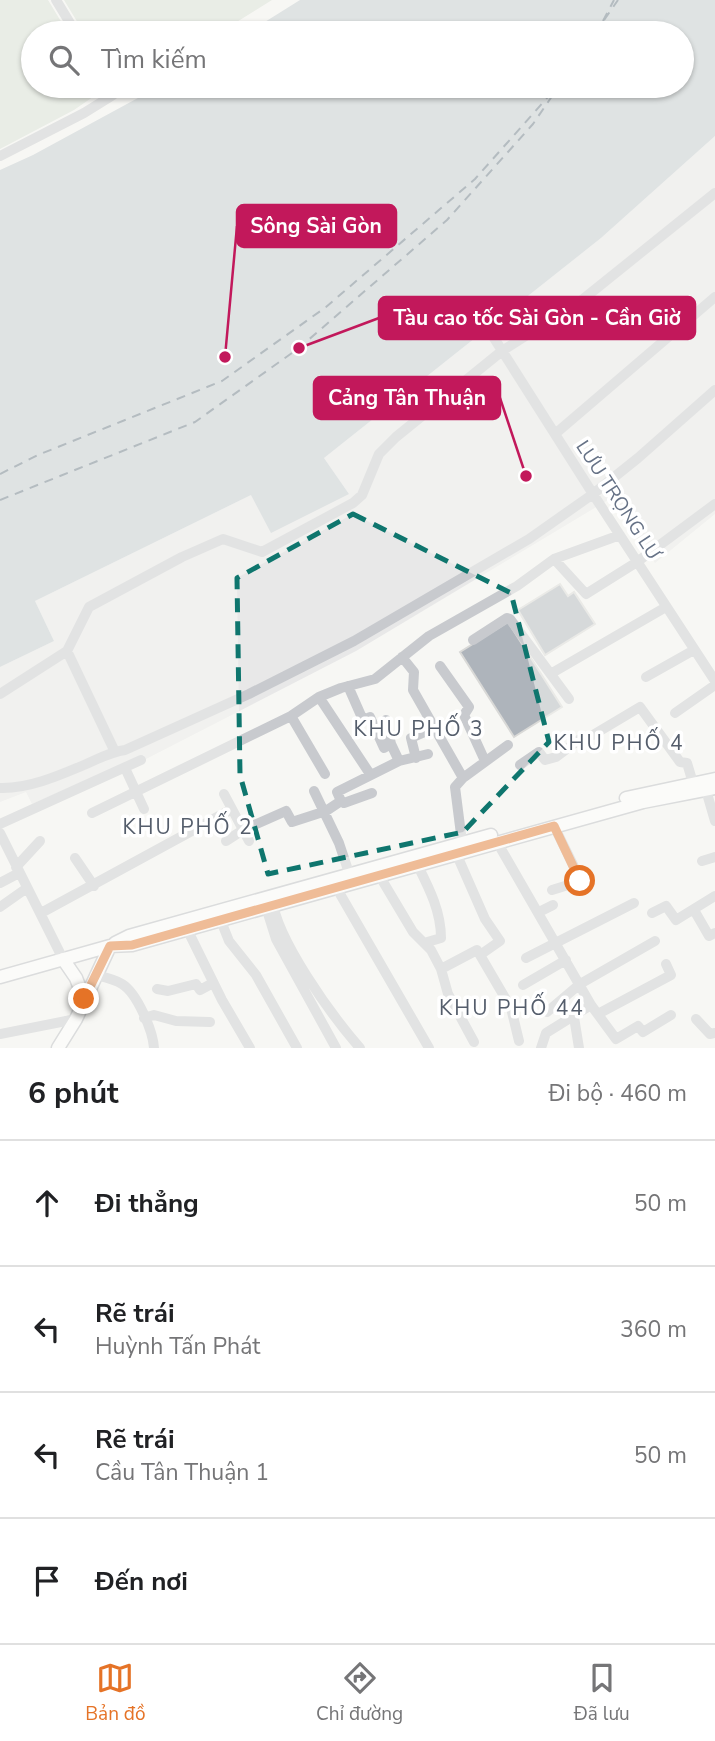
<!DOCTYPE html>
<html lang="vi">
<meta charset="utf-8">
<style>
body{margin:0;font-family:"Nunito Sans",sans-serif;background:#f6f6f6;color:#202124}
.stop{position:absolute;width:21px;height:21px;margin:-16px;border:5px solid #e57327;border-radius:50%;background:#fff}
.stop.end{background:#e57327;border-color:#fff;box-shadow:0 2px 7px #0008}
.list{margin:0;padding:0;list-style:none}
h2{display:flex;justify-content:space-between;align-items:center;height:91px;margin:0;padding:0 28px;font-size:30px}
h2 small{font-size:23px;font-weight:400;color:#757577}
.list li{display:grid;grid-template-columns:46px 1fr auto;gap:21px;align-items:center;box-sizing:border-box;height:126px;padding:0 28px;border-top:2px solid #e0e0e0}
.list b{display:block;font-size:26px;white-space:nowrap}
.list p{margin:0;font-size:23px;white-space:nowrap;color:#757577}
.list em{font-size:23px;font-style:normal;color:#757577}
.icon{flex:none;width:38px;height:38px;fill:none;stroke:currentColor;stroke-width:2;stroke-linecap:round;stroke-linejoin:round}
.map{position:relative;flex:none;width:715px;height:1048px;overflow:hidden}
.search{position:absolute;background:#fff;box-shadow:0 2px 5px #0004;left:21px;right:21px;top:21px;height:77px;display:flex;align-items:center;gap:18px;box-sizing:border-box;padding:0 24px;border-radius:38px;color:#757577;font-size:26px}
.sheet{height:595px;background:#fff}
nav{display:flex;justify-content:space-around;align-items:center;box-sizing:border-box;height:98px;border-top:2px solid #e0e0e0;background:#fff;font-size:19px;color:#757577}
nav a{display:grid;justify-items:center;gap:4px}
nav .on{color:#e57327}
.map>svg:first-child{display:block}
.built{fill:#e8e8e8}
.green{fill:#d7dfd5}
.water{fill:#c1c9cf}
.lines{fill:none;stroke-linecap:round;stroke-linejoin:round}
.ferry{stroke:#627382;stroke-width:2;stroke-dasharray:9 7;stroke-linecap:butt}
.building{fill:#aeb4bb;stroke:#d9d9d7;stroke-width:2}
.major-casing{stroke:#b8bbc0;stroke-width:15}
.minor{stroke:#c8cace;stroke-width:10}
.major{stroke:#fff;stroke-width:12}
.route{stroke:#e57327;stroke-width:9}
.marked{fill:none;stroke:#0f766e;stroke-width:5;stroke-dasharray:14 9;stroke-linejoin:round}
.labels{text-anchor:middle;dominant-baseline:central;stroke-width:7;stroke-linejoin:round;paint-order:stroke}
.street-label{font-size:19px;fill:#667286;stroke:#fff}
.neighbourhood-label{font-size:21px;letter-spacing:2px;fill:#545d6b;stroke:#fff}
.leader{fill:none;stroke:#c2185b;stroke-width:2.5}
.callout-dot{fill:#c2185b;stroke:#fff;stroke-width:2.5}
.callout{fill:#c2185b;stroke:#c2185b;stroke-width:2.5}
.callout-label{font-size:21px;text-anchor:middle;font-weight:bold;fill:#fff}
</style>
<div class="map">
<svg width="715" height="1048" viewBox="0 0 715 1048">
<rect width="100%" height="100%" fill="#f7f7f4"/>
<path class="built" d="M715,136V514L655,563L608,500L356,651L146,759L144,755L32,804L26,792L0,802V667L54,641L35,601L251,495L349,494L324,458L601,238Z"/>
<path class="green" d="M0,0H48L68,33H33V86H100L103,90L74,110L0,149Z
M64,0H272L219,33H84Z"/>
<path class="water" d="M300,0H715V136L601,238L324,458L349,494L271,533L251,495L35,601L54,641L0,667V170L33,155L160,86H682V33H247Z"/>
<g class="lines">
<path class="ferry" d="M603,21L614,0
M595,33L618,0
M0,474L38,455L222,381L326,307L475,179L555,89
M0,500L195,422L299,348L447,220L533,124L559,86"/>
</g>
<path class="building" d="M560,584L568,596L574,592L595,624L545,655L518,610Z
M508,622L562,707L514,737L460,652Z"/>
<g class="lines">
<g class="major-casing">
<path id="major" d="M626,798L715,779
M115,943L129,936L491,835
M63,959L76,978L84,999
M0,977L110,946L132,945L643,802L715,788
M58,1048L76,1019L110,946"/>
</g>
<path class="minor" d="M56,0L76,33
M0,156L84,113L113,95L108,86
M494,338L593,494L715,681
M555,434L715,297
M554,559L620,535
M473,640L507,618L510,619L569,699
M67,651L115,752
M402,657L414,672L413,690L463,778L455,787L462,842
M440,666L469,707L464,715L485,761
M552,673L666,607
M646,677L694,650
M348,686L363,720L370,717L384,748L391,744L399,761
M0,694L67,651L89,607L182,557L223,539L262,552L353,503L362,495L379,454L396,437L502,351L582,300L715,193
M319,697L370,774
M675,713L715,685
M291,716L325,774
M386,720L391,744
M416,758L411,738L436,727
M520,765L539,752L545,760L556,757L580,739L593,735L640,707L680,762L687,763L693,783
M125,768L144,809
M463,778L508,745
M0,788C28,789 58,776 84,765C98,759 110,752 125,750L249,694L354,641L529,539L593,494L638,458L715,390
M706,790L715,821
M314,791L339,843L352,882
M224,794L232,809
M341,801L337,792L399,761L428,754
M341,801L344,803L372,793
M92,813L291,716L319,697L341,688L375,679L429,636L517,586L554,559L586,594L637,562L715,504
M0,824L141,760
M0,833L63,959
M226,841L243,830L286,811L292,822L326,811L341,801
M497,842L591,1005L616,1039L638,1026L643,1032L671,1015
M456,853L485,919L500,941L480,955
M75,858L94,886
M702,861L715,857
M417,864C429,888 441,911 441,938L424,943
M16,867L40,841
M379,875L413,932L431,950L441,969L448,994L474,1042
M0,883L19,873
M336,887L429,1048
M552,890L581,881L554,826
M272,898C276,939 332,1016 360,1048
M264,901L276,939L336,1048
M0,907L27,888
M694,910L709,936L715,933
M539,912L553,905
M41,913L232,809L249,841
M652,913L666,906L676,920L715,896
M221,921L229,941L256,975L297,1048
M187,929L222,1000L250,1048
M480,955L511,1008L519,1041
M526,958L634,903
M441,969L477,950L480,955
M95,975C103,977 114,979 122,984C137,993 153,1031 154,1048
M523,985L566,960
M157,989L168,991L196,984L200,990L213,983
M547,1012L580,984L655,941
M598,1014L671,975L666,964
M574,1017L579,1048
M144,1018L154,1015L176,1021L210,1022
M696,1019L710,1034L715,1033
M0,1034L76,1019
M541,1048L546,1033L591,1005"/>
<use href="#major" class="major"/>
</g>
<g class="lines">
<path class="route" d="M84,999L110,946L132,945L554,826L580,881"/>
</g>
<path d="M0 0H715V1048H0ZM353,514L511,593L549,742L463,832L268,874L240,775L237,578Z" fill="#f7f7f4" fill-opacity=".55" fill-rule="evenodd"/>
<path class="marked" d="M353,514L511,593L549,742L463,832L268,874L240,775L237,578Z"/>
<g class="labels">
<g class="street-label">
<text transform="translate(618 500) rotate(57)">LƯU TRỌNG LƯ</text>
</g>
<g class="neighbourhood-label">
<text x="419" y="729">KHU PHỐ 3</text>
<text x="619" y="743">KHU PHỐ 4</text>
<text x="188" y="827">KHU PHỐ 2</text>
<text x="512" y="1008">KHU PHỐ 44</text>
</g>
</g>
<path class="leader" d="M225 357L237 226M299 348L379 318M526 476L500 398"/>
<g class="callout-dot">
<circle cx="225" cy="357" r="7"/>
<circle cx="299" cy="348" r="7"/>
<circle cx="526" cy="476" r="7"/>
</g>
<g class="callout">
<rect x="237" y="205" width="159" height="42" rx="7"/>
<rect x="379" y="297" width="316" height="42" rx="7"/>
<rect x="314" y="377" width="186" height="42" rx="7"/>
</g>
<g class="callout-label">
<text x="316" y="233">Sông Sài Gòn</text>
<text x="537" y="325">Tàu cao tốc Sài Gòn - Cần Giờ</text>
<text x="407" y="405">Cảng Tân Thuận</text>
</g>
</svg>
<div class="stop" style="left:580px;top:881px"></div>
<div class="stop end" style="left:84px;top:999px"></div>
<div class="search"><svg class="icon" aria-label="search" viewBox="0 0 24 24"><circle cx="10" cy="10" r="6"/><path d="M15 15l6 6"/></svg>Tìm kiếm</div>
</div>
<section class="sheet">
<h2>6 phút<small>Đi bộ · 460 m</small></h2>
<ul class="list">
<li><svg class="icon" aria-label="ahead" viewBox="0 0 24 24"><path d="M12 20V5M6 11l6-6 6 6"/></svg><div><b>Đi thẳng</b></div><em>50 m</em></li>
<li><svg class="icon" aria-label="left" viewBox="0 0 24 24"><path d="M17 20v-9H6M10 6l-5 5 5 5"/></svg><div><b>Rẽ trái</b><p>Huỳnh Tấn Phát</p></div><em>360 m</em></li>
<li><svg class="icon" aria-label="left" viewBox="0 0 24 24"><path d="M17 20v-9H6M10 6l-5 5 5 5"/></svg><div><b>Rẽ trái</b><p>Cầu Tân Thuận 1</p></div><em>50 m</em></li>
<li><svg class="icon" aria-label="arrive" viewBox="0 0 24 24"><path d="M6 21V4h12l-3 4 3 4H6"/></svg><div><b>Đến nơi</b></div></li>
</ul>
</section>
<nav>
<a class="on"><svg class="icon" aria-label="map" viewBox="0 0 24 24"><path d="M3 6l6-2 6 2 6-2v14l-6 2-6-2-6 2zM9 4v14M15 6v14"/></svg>Bản đồ</a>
<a><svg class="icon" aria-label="directions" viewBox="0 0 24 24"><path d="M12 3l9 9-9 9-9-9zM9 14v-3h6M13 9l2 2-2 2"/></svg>Chỉ đường</a>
<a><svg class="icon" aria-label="saved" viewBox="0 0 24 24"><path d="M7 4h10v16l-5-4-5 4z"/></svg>Đã lưu</a>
</nav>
